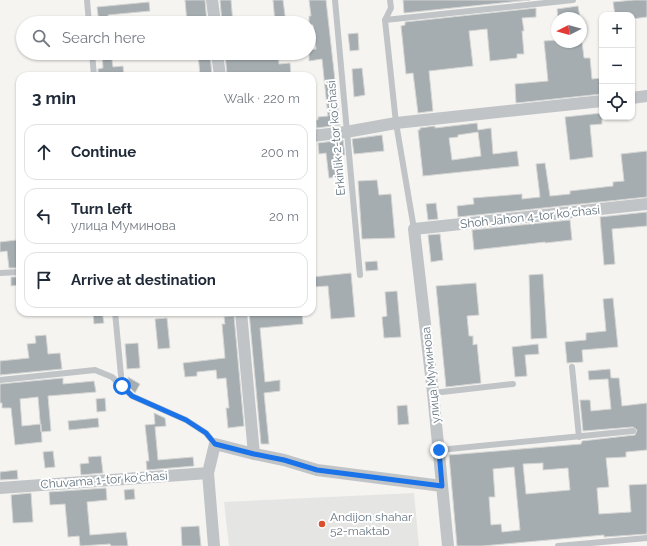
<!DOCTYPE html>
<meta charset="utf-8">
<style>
body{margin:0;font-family:Raleway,sans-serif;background:#f6f6f7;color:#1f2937}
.controls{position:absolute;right:12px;top:12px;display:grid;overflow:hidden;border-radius:8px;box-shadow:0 1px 3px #0004}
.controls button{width:36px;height:36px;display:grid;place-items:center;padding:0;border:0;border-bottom:1px solid #e0e1e3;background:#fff;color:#1f2937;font:20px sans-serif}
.compass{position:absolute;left:551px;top:12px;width:36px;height:36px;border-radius:50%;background:#fff;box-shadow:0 1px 3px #0004;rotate:264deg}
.stop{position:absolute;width:12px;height:12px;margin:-9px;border:3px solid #1a73e8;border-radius:50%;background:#fff}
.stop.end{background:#1a73e8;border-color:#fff;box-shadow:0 1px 4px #0008}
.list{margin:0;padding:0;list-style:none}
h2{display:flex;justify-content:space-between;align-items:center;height:52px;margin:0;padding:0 16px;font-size:17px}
h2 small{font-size:13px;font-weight:400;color:#747a83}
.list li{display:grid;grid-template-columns:26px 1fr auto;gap:12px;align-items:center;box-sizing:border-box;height:56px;margin:0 8px 8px;padding:0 8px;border:1px solid #e0e1e3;border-radius:12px}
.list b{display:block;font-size:15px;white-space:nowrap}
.list p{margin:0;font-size:13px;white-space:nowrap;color:#747a83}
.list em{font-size:13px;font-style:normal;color:#747a83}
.icon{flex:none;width:22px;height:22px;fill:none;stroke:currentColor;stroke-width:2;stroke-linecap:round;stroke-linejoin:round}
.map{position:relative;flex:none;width:647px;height:546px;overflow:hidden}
.search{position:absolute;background:#fff;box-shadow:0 1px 3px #0004;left:16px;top:16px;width:300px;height:44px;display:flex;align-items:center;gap:10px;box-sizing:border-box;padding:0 14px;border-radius:22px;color:#747a83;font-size:15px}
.panel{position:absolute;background:#fff;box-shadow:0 1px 3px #0004;left:16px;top:72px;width:300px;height:244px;border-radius:12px}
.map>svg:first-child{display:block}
.built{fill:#e5e6e4}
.building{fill:#a5adb1;stroke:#d6d6d4;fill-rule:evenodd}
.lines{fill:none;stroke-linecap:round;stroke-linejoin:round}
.service{stroke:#c0c4c7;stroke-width:6}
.minor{stroke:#c0c4c7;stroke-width:12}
.route{stroke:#1a73e8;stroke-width:5}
.poi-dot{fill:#da4f2c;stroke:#fff;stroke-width:1.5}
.labels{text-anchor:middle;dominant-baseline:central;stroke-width:4;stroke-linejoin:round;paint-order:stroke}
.street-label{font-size:12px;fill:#657580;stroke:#fff}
.poi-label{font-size:12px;fill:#657580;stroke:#fff;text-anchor:start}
</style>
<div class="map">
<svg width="647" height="546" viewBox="0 0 647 546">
<rect width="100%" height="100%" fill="#f5f4f1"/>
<path class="built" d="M414,493L419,546H229L224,502Z"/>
<path class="building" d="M185,0H205L207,23H187Z
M220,0H231L233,23H222Z
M273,0H283L286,23H275Z
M309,0H326L340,125L317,128L316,120H318V117L328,116L322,59L309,61V50L316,49L313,25H309V16H311Z
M403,0H530L404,13Z
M634,0H647V17L632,19V15H615L613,2Z
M149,2L150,11L108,15V23H99L97,7Z
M578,6L580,18H558L557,9Z
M536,8V17L522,18L524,31H522L524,54H517V58L490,61L487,29L469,31L473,66L429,71L433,111L418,113L413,73L406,74L401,26L405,25V22Z
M358,33L359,50L350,51L348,34Z
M557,40V42H582L584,58H590L592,79L602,78V94L516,103L515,84L548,81L544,41Z
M102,53H111L113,67L123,66L124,76H98V69L103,68Z
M198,53H210L212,76H200Z
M225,53H278L279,64L290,63L291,76H227Z
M362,68L365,95L354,97L352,69Z
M602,113V124L590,125L593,157L570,160L565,117Z
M477,123L478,130L491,128L493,154L517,151L519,166L423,176L418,130H420V128L435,126V128ZM478,132L481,156L452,160L449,138L458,137V135Z
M382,135L384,151L354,154L352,139Z
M343,140L345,155H339L341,177L329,178L326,153L319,154L318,143Z
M647,151V197L458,217L457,206L474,204L473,198L522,194V199L540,197L536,164L545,163L550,196L570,194V191L613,186V182L624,181L621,154Z
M377,180L379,195L391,194L395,238L362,239L358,181Z
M436,203L438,219L428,220L426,204Z
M647,212V226L612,229L615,264L604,265L600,217Z
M570,220L572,240L545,243V242L474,250L472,230Z
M440,234L443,260L431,262L428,235Z
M17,240L20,268H9L7,251L0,252V242Z
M377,261L378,270L366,271L365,262Z
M351,273L355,317L331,319L328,286L312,287V277Z
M543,274L547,338L531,339L529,275Z
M11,277H20V285L11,286Z
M476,283L479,315L467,316L469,336H473V345L477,344L481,383L446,387L436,286Z
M397,291L401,337L384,338L382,317L387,316L385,292Z
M613,298L618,347L582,350L583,362L567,363L565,342L586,340V333L606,331L603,299Z
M93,312H102L104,323L94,324Z
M249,312H302L303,324L260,328L265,382L280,380V391L264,393L269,444H261Z
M234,316L244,426L228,428L226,408H229L226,378L217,379L216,370L197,372V376L185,377L183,363L225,358L222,324H225L224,317Z
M167,318L170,348L158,349L155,319Z
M46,335L48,354L60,353L62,369L0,375V361L29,358L27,344L36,343L35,336Z
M138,343L140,368L127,369L125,344Z
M538,344L539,354L525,355L527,376L515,377L512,347Z
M610,369L611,378H619L622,406L647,403V450L626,452V457L606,458L609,487L597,488L599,514L631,512L629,485L647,484V534L604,537V535L482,546H457L449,455L581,444L582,441L635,435L637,430L633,427L583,431L580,400H590L591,411L611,409L608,379L589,380L588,371ZM543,463V470L568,468L570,490L526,494L523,464ZM514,467L520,530L502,532L501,524L491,525L489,497H495L493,469Z
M128,377L140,384L135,393L129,387Z
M63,378V384L94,381L96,392L48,396L51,431L41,432L38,397L20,399L22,426L41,424L42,442L15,445L11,408H2V403H0V384Z
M105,398L106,411L97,412L96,399Z
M407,405L409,424L398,425L397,406Z
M154,413L165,418L166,426L155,427L158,460L193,457L194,466L147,470L146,461H149L145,425L155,424Z
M98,418L99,427L69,430L68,421Z
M53,451L55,467L45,468L43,452Z
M101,456L103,473L81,475L80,464L89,463L88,457Z
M17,470L18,479L0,480V472Z
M106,488L107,500L87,502L90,535L126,532L128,546H111L110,544L80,546L79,536L68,537L65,504L50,505L49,492Z
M134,489L135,499L125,500L124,490Z
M31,493L33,522L13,523L11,495Z
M199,526L201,546H182L181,527Z"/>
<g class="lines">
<path class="service" d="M87,0L89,23
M335,0L360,275
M390,0L391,8L385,20L396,123L414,229
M385,20L573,0
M92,53L94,76
M0,273L20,272
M115,312L122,386
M572,367L579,437
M0,380L95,370L112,377L132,396L186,420L206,433L215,444
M433,393L513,384
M439,450L633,431
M558,546L647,538"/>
<path class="minor" d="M212,0L215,23
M217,53L220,76
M632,98L647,96
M312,136L346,132L396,123L602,101
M241,312L254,454
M0,488L208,473
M214,546L208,473L215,444L254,454L284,460L317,470L442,486
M448,546L433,393L414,229L647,204"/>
</g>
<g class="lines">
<path class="route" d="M122,386L132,396L186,420L206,433L215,444L254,454L284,460L317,470L442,486L439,450"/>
</g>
<circle class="poi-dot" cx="322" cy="524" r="4"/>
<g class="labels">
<g class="street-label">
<text transform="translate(336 138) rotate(-95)">Erkinlik 2-tor koʻchasi</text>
<text transform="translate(530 217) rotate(-6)">Shoh Jahon 4-tor koʻchasi</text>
<text transform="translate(431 375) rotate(-96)">улица Муминова</text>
<text transform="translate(104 480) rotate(-4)">Chuvama 1-tor koʻchasi</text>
</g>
<g class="poi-label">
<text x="330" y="517">Andijon shahar<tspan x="330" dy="14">52-maktab</tspan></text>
</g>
</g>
</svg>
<div class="controls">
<button>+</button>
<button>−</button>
<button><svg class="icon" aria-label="locate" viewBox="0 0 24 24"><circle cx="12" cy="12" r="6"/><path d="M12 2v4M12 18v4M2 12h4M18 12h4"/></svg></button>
</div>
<svg class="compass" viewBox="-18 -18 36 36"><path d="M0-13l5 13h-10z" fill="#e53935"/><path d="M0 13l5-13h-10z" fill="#747a83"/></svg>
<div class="stop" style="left:122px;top:386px"></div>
<div class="stop end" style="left:439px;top:450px"></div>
<div class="search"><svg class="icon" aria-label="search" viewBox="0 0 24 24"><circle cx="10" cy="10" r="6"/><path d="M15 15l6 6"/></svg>Search here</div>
<section class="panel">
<h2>3 min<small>Walk · 220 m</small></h2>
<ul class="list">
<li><svg class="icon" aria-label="ahead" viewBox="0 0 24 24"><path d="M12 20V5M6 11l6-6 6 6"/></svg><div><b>Continue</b></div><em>200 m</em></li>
<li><svg class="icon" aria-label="left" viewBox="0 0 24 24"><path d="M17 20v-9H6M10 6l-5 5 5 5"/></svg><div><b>Turn left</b><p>улица Муминова</p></div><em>20 m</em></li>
<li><svg class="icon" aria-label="arrive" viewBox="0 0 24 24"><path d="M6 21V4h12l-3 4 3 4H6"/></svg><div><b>Arrive at destination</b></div></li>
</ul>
</section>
</div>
